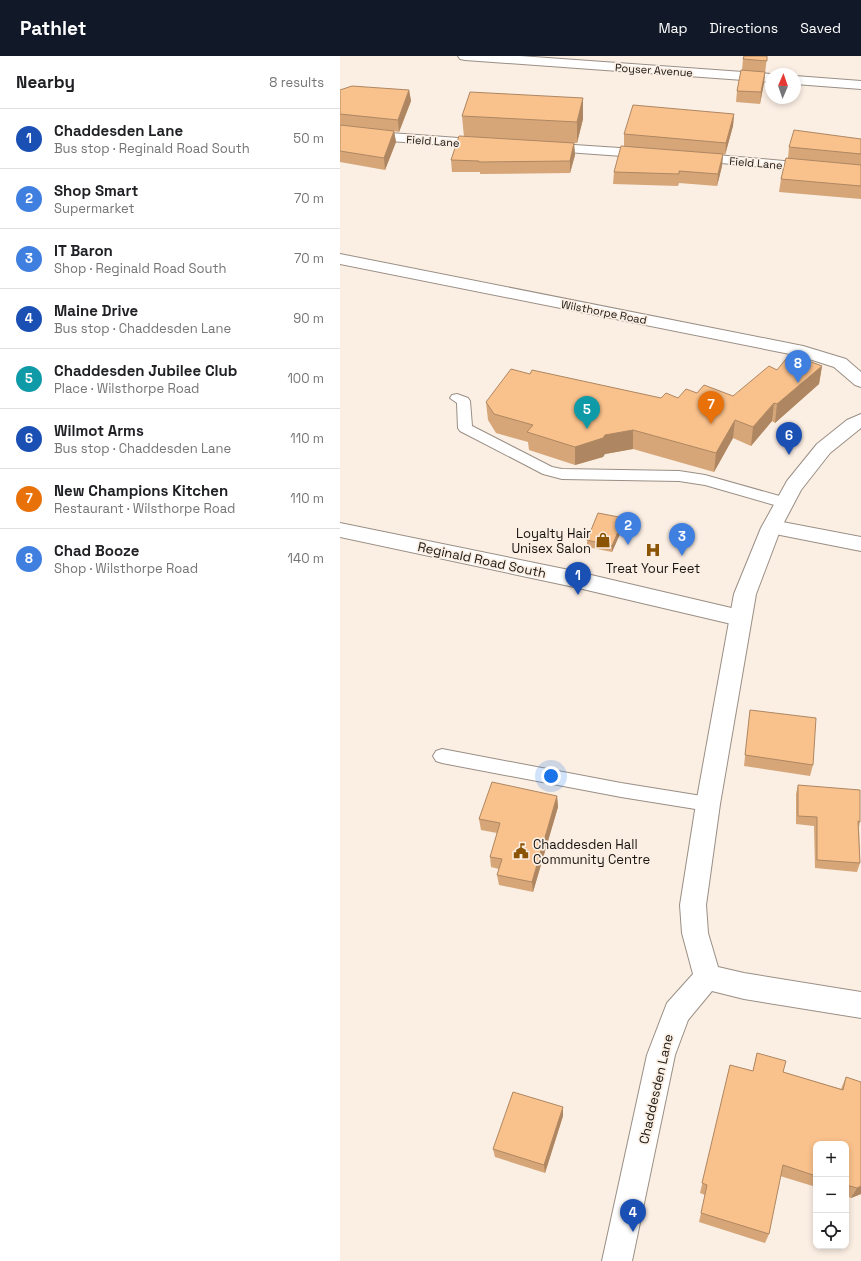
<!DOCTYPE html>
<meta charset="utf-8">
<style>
body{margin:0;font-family:"Space Grotesk",sans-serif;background:#f6f6f6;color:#202124}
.controls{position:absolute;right:12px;bottom:12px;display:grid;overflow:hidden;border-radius:8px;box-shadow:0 2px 6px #0003}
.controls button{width:36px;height:36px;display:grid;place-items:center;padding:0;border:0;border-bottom:1px solid #e0e0e0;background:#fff;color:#202124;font:20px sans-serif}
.compass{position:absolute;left:425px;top:12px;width:36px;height:36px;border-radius:50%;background:#fff;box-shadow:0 2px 6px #0003;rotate:2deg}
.you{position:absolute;left:211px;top:720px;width:14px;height:14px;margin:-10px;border:3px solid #fff;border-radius:50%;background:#1a73e8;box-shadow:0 0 0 6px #1a73e833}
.badge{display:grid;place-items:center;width:26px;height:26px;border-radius:50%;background:#111827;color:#fff;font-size:13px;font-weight:700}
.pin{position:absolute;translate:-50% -33px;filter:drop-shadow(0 1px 2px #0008)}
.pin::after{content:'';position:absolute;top:21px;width:14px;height:12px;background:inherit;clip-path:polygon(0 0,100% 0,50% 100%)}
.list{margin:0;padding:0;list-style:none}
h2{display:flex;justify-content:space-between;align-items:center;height:52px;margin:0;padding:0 16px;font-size:17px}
h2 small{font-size:13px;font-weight:400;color:#757577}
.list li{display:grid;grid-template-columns:26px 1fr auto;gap:12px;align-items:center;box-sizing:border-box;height:60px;padding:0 16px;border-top:1px solid #e0e0e0}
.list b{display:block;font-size:15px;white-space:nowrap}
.list p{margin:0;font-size:13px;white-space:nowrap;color:#757577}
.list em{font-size:13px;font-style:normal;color:#757577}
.icon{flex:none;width:22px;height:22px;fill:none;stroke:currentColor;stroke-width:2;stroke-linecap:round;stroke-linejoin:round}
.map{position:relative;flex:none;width:521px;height:1205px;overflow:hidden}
header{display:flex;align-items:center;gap:24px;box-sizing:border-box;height:56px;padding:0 20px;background:#111827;color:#fff}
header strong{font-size:19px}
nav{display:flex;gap:22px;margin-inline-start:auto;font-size:14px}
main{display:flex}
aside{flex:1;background:#fff}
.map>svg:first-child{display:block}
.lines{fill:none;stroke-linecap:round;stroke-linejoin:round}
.service-casing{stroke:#9a8f85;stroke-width:2}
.minor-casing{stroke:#9a8f85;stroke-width:2}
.tertiary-casing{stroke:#9a8f85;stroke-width:2}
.service{fill:#fff;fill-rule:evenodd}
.minor{fill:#fff;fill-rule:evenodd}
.tertiary{fill:#fff;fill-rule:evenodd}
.wall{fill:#d6a678}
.shaded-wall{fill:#ae8762}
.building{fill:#f9c18c;stroke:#ae8762}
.labels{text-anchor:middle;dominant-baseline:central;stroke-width:3.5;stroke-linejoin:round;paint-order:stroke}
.far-street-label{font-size:11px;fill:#181410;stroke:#fbeee3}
.poi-label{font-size:13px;fill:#181410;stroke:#fbeee3;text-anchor:end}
.street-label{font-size:13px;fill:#181410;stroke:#fbeee3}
</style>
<header>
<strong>Pathlet</strong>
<nav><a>Map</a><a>Directions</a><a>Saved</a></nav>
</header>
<main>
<aside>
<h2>Nearby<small>8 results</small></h2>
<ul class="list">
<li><span class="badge" style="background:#1a4fb4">1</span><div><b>Chaddesden Lane</b><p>Bus stop · Reginald Road South</p></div><em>50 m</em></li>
<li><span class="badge" style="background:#3f7fe0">2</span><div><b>Shop Smart</b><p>Supermarket</p></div><em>70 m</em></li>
<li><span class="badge" style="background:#3f7fe0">3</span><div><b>IT Baron</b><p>Shop · Reginald Road South</p></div><em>70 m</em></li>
<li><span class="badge" style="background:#1a4fb4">4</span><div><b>Maine Drive</b><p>Bus stop · Chaddesden Lane</p></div><em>90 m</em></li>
<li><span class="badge" style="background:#0f9aa8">5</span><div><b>Chaddesden Jubilee Club</b><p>Place · Wilsthorpe Road</p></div><em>100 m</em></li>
<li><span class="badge" style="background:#1a4fb4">6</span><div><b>Wilmot Arms</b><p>Bus stop · Chaddesden Lane</p></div><em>110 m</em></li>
<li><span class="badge" style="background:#e8710a">7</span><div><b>New Champions Kitchen</b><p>Restaurant · Wilsthorpe Road</p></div><em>110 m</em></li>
<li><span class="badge" style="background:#3f7fe0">8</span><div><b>Chad Booze</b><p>Shop · Wilsthorpe Road</p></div><em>140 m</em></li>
</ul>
</aside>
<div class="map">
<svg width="521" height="1205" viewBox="0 0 521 1205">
<rect width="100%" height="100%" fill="#fbeee3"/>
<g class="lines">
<g class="service-casing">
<path id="service" d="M117,338L128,342L130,345L132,370L212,411L222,413L339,415L365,419L450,443L452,447L450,451L445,452L365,429L339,425L222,423L203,418L120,375L118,372L117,347L110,342L112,339Z
M102,693L281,727L368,741L374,743L377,748L374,753L368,755L281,741L102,707L96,705L93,700L96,695Z"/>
</g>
<g class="minor-casing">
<path id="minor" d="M118,0H180L431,18V26L125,4L120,3Z
M455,20L521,25V33L455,28Z
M0,71L36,76L146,84L151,85L153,88L151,91L146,92L36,84L0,79Z
M204,87L310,94L315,95L317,98L315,101L310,102L199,94L197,91L199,88Z
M354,97L521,112V120L349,104L347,101L349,98Z
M0,198L463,290L506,303L521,316V331L515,329L494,311L460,300L0,208Z
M432,464L521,481V495L425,476L422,471L425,466Z
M0,467L234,515L400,554L408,556L411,562L408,568L400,570L234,531L0,481Z"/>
</g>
<g class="tertiary-casing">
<path id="tertiary" d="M521,358V372L490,397L461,434L441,472L416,538L380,748L366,849L368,877L378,911L404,917L521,936V962L404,943L372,935L348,964L335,999L292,1205H262L307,999L327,947L353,918L342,877L340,849L356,748L394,538L421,472L447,425L477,388L507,364Z"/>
</g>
<use href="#service" class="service"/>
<use href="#minor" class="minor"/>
<use href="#tertiary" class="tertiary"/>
</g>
<path class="wall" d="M427,0L424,27L420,48L396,46L397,35L402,14L403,3Z
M0,34H69L71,45L59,76L54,75L56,86L45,114L0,106Z
M243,42V63L237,87H234L235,99L230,117L140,118V116H112L111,104L124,81L122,60Z
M394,58L393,70L385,99L383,98L382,110L377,130L339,127L338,130L273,128L274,116L284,90V78Z
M521,83V143L439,136L441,123L448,102L449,91Z
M482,310L479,328L435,367L432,365L411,390L393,382L374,416L293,393L265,398L263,401L235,409L189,394L188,386L156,377L148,364L146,346L190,318L321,342H338L357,337L393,340L437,314Z
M284,462V469L272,496L247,491V484Z
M410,654L473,709L470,720L404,710Z
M458,729L520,766L519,771L520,807L517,816L475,812L474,770L456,768V738Z
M217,740L218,751L193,836L159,829L157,819L159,813L151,811L150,801L157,777L141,774L139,763Z
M417,997L443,1016L501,1033L506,1021L521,1026V1138L511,1142L506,1140V1088H476V1131L440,1120L429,1178L425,1187L359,1166L365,1139L360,1137L390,1009L413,1015Z
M223,1060L205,1117L155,1101L153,1093Z"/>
<path class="shaded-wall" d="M425,16L424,27L420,48L421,36Z
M69,34L71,45L59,76L58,64Z
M243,42V63L237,87V66Z
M394,58L393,70L385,99L386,87Z
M54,75L56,86L45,114L44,102Z
M234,87L235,99L230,117V105Z
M383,98L382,110L377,130L378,118Z
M482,310L479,328L435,367L437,348Z
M434,347L432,365L411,390L413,371Z
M395,364L393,382L374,416L376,397Z
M293,374V393L265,398L263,401L235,409V391L265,379Z
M284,462V469L272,496V490Z
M217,740L218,751L193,836L192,826Z
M223,1051V1060L205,1117L204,1109Z
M521,1130V1138L511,1142L517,1132Z"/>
<path class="building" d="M404,0H427V5L403,3Z
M401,14L425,16L421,36L397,35Z
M12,30L69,34L58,64L0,58V34Z
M130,36L243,42L237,66L122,60Z
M293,49L394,58L386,87L284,78Z
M0,69L54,75L44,102L0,95Z
M454,74L521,83V98L449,91Z
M119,80L234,87L230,105L139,106V105L111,104Z
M281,90L383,98L378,118L339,115V118L274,116Z
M446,102L521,109V130L441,123Z
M450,298L482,310L437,348L434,347L413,371L395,364L376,397L293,374L265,379L263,382L235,391L187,376L193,369L154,358L146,346L171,313L190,318L192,314L321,342L326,337L338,342L346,333L357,337L364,329L393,340L429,310L437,314Z
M258,457L284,462L272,490L247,484Z
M410,654L476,662L473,709L405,699Z
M152,726L217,740L192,826L157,819L162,803L150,801L160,767L139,763Z
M458,729L520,734V766L518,765L520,807L477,804V761L458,760Z
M417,997L446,1005L443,1016L503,1034L506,1021L521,1026V1130L517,1132L506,1129V1088H476V1120L443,1109L429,1178L361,1157L367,1129L362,1127L390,1009L413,1015Z
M173,1036L223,1051L204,1109L153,1093Z"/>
<defs>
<g id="shop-bare" transform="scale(1.2)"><path d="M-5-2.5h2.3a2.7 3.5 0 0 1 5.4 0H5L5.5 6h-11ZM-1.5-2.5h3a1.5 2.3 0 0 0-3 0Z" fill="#8a5404" stroke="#fbeee3" stroke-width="2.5" paint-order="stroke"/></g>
<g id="hospital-bare" transform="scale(1.2)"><path d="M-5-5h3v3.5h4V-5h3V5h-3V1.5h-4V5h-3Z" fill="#8a5404" stroke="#fbeee3" stroke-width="2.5" paint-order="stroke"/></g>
<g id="civic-bare" transform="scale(1.2)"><path d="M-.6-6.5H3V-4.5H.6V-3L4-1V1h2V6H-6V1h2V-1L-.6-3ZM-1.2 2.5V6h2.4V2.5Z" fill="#8a5404" stroke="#fbeee3" stroke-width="2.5" paint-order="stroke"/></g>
</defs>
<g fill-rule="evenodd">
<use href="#shop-bare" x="263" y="484"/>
<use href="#hospital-bare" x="313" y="494"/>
<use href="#civic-bare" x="181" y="795"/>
</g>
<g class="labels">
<g class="far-street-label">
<text transform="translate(314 14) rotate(4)">Poyser Avenue</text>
<text transform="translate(93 85) rotate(4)">Field Lane</text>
<text transform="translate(416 107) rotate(5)">Field Lane</text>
<text transform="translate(264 256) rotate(11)">Wilsthorpe Road</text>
</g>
<g class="poi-label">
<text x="251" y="477">Loyalty Hair<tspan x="251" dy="15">Unisex Salon</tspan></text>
<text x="313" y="512" text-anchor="middle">Treat Your Feet</text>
<text x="193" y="788" text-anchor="start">Chaddesden Hall<tspan x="193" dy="15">Community Centre</tspan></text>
</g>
<g class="street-label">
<text transform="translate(142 504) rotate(12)">Reginald Road South</text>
<text transform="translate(316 1033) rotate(-77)">Chaddesden Lane</text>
</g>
</g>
</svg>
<div class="controls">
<button>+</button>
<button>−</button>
<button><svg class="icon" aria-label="locate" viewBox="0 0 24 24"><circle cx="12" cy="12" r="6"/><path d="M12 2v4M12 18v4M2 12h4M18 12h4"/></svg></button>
</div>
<svg class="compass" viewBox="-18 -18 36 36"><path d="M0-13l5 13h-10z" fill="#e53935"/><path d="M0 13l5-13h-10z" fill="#757577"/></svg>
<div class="you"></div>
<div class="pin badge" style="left:238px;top:539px;background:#1a4fb4">1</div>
<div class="pin badge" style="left:288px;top:489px;background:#3f7fe0">2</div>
<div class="pin badge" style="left:342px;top:500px;background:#3f7fe0">3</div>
<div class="pin badge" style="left:293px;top:1176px;background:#1a4fb4">4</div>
<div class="pin badge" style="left:247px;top:373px;background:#0f9aa8">5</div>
<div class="pin badge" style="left:449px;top:399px;background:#1a4fb4">6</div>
<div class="pin badge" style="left:371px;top:368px;background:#e8710a">7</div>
<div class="pin badge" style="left:458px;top:327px;background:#3f7fe0">8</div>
</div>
</main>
